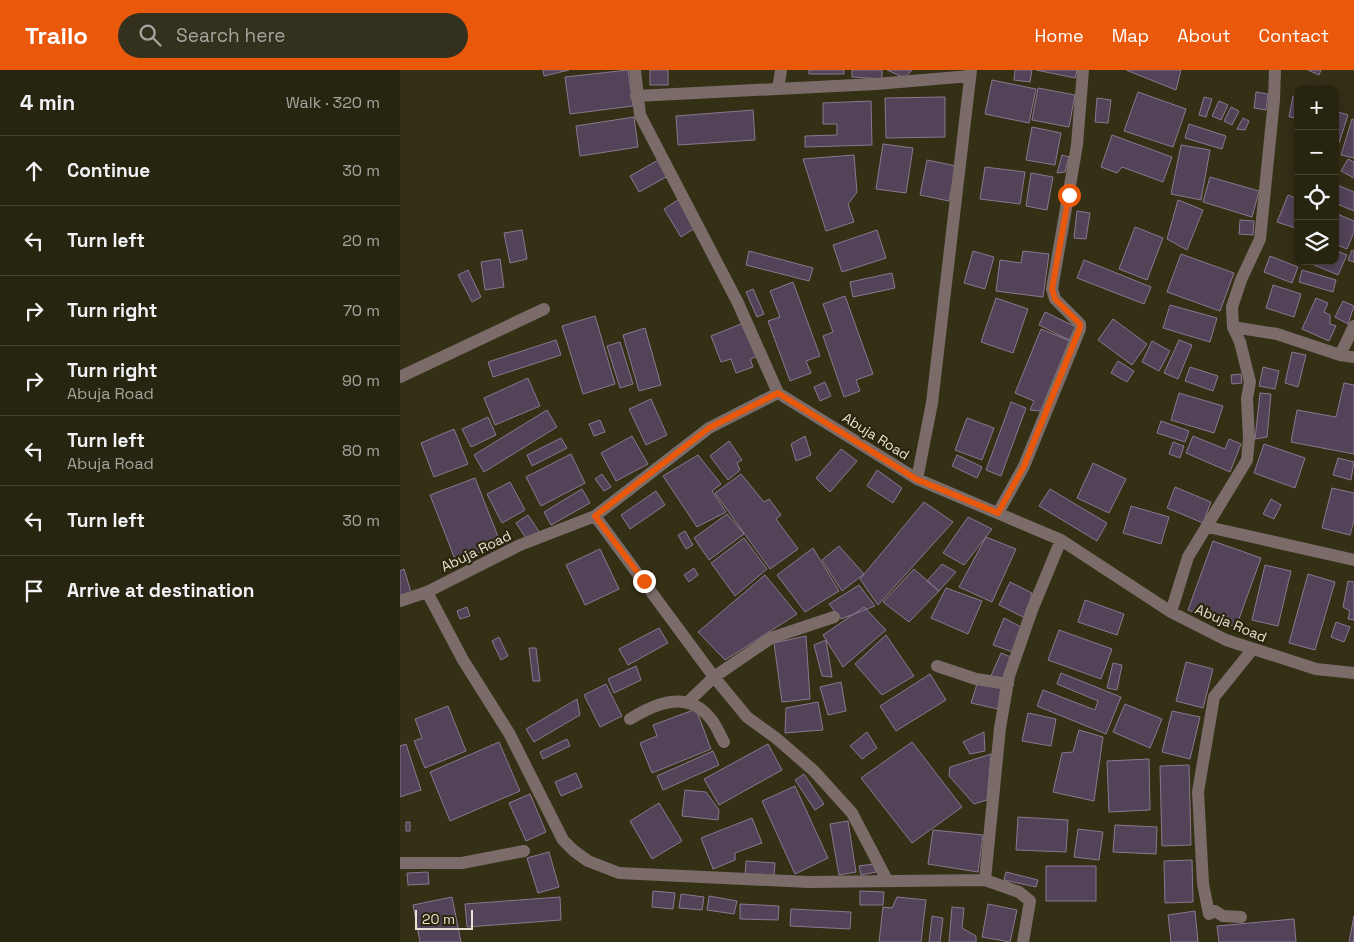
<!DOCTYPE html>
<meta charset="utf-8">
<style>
body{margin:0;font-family:"Space Grotesk",sans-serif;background:#33301e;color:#f1f3f6}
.controls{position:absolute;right:15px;top:15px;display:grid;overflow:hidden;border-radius:10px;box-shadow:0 2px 12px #0003}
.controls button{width:45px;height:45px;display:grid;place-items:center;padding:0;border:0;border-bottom:1px solid #434130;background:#272410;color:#f1f3f6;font:25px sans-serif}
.scale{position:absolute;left:15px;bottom:12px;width:58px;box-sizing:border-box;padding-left:5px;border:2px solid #e6e3d3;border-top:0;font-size:14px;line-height:18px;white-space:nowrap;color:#e6e3d3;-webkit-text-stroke:4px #2a260c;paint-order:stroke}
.stop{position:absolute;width:15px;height:15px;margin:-11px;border:4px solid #ea580c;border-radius:50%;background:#fff}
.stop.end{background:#ea580c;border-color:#fff;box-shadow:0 1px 5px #0008}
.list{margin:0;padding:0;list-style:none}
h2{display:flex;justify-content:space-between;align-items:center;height:65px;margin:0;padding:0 20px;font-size:21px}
h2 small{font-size:16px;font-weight:400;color:#a4a49f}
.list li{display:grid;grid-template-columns:32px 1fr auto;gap:15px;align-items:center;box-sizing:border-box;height:70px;padding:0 20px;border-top:1px solid #434130}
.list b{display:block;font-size:19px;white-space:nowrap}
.list p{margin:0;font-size:16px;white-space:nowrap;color:#a4a49f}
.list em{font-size:16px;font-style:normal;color:#a4a49f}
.icon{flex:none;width:28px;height:28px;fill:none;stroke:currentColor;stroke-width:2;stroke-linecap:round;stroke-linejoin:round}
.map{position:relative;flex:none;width:954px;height:872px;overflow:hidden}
header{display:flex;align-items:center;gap:30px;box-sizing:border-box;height:70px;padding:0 25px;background:#ea580c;color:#fff}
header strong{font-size:24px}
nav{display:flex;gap:28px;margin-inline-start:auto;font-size:18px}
.search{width:350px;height:45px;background:#33301e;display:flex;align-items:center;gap:12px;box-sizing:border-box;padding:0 18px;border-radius:28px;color:#a4a49f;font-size:19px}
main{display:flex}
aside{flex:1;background:#272410}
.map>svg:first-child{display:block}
.building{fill:#524359;stroke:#887890}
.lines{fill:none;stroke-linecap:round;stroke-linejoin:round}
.minor{stroke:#7b6c69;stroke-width:12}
.route{stroke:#ea580c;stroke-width:6}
.labels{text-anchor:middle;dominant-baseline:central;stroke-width:4.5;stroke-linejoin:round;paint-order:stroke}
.street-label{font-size:14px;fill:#e6e3d3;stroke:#2a260c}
</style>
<header>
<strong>Trailo</strong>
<div class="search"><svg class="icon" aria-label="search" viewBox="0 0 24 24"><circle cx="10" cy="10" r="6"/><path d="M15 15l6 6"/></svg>Search here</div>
<nav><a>Home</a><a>Map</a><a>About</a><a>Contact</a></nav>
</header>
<main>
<aside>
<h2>4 min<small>Walk · 320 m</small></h2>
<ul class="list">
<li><svg class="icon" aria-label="ahead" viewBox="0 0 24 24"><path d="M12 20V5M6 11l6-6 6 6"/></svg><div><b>Continue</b></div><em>30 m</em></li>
<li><svg class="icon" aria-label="left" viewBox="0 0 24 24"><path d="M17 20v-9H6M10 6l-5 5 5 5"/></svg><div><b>Turn left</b></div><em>20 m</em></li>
<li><svg class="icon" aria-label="right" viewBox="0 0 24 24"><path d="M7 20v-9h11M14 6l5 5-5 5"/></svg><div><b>Turn right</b></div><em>70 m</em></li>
<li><svg class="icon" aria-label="right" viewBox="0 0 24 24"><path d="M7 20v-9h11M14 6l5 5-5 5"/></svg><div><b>Turn right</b><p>Abuja Road</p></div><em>90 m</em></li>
<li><svg class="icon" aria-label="left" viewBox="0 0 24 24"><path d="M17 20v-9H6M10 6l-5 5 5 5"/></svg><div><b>Turn left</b><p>Abuja Road</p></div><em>80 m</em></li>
<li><svg class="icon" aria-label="left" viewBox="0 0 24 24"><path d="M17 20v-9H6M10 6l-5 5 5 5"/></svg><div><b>Turn left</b></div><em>30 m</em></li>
<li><svg class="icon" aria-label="arrive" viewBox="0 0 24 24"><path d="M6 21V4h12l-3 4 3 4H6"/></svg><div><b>Arrive at destination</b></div></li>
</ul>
</aside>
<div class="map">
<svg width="954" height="872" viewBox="0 0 954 872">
<rect width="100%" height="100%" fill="#343016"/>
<path class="building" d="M143,0H169L144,6Z
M228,0L233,36L170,44L165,7Z
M250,0H268V15H250Z
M409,0H444V4H409Z
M452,0H482V9L452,7Z
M487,0H512L505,8Z
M615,0H632L630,12L614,10Z
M636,0H677L675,8Z
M726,0H781L776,20Z
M908,0H921L919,5Z
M592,10L636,19L629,53L585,44Z
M638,18L675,25L669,57L632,50Z
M738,22L786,39L773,77L724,61Z
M856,22L868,24L866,40L854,38Z
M893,26L898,27V48L889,47Z
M545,27V67L486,68L485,28Z
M804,27L812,29L806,47L799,45Z
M697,28L711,30L708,53L695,52Z
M471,31L472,75L405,77V66L437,65V54H423V33Z
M819,31L828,35L821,50L812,46Z
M831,37L839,41L832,55L824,51Z
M353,40L355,70L278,75L276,46Z
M935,41L948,45L939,73L935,72Z
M234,47L238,77L180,86L176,56Z
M843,48L849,51L845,60L837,59Z
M952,49L954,50V88L941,85Z
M789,54L826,66L822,79L785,68Z
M632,57L661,63L655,95L626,90Z
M712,65L772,87L763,112L722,97L717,103L701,97Z
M483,74L513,78L506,123L476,119Z
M781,75L810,80L801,130L771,124Z
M454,85L457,122L448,134L454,152L426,161L403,89Z
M662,85L669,87L665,102L657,103Z
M260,89L268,106L239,122L230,106Z
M948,89L954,92V108L941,101Z
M527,90L556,96L549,131L520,125Z
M585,97L625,102L620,134L580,129Z
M631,103L653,107L647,140L626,136Z
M810,107L859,121L852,147L803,132Z
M935,114L954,122V141L935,133Z
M888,125L898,129V159L877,152Z
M281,128L298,156L281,167L264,139Z
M778,130L803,140L787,180L767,169Z
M677,141L690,143L686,169L674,168Z
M935,143L954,151V162L947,179L935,174Z
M840,150L854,151L853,165L839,164Z
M735,157L763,168L747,210L719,199Z
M122,160L127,189L110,193L104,163Z
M477,160L486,188L442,202L433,175Z
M935,180L947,185L938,205L907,192L935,191Z
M952,180L954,181V192L948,190Z
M349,181L413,198L409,211L346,195Z
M573,181L594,187L585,219L564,213Z
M623,181L649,184L643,227L596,221L600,190L621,193Z
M781,184L834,203L820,241L767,222Z
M870,186L898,197L892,213L864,202Z
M100,189L104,217L85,220L81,192Z
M684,190L751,217L744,234L677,208Z
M68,200L81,227L72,232L58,205Z
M902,200L936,210L933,222L899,212Z
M492,203L495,218L453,227L450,212Z
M393,212L420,286L406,291L411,303L390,311L368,251L380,247L370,221Z
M873,215L901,224L894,247L866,238Z
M353,219L364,244L357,247L346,222Z
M445,226L473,304L456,310L460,321L444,327L423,266L433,262L423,234Z
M596,228L628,239L613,283L581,272Z
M916,228L928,233L924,242L930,245V254L936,256L929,271L902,259Z
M943,231L954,236L948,254L935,247Z
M770,235L817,248L810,272L763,258Z
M645,242L680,259L673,272L639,255Z
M195,246L215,314L183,324L162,256Z
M713,249L747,274L732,295L698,270Z
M346,252L358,286L350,289L353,297L336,303L331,289L321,292L311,266Z
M245,258L261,315L239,321L223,265Z
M641,259L670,271L642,341L630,340L634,331L615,323Z
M156,270L161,285L93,307L88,292Z
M779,270L792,275L778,309L764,303Z
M752,271L770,281L759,301L742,292Z
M220,272L233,314L220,318L207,276Z
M892,282L906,285L898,317L885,313Z
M718,291L734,301L727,312L711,303Z
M790,297L818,306L813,321L785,311Z
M863,297L879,301L875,319L859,316Z
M841,304L842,313L832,314L831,305Z
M128,308L140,336L95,355L84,328Z
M425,312L431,326L420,331L414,317Z
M944,313L954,315V384L891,372L897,340L936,347Z
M779,323L823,336L814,363L771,350Z
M860,323L871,324L867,367L855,369Z
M251,329L267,365L246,375L229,339Z
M611,332L626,338L601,406L586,400Z
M147,340L157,357L84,402L74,385Z
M88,347L96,365L71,377L62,359Z
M567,348L594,358L582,390L555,380Z
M200,350L205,362L194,366L189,354Z
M761,351L789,361L785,372L757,363Z
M54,359L68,394L34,407L21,373Z
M232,366L248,394L216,411L201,383Z
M405,366L411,385L396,391L391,374Z
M793,366L825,379L829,369L841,374L830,402L786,383Z
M161,368L167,378L132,396L127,385Z
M329,371L342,390L337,393L340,400L328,410L310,386Z
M773,372L784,376L780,388L769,384Z
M864,374L905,388L895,418L854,403Z
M441,379L457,391L430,422L416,408Z
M171,384L185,413L141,436L126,407Z
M298,385L321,414L312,421L326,442L297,457L263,406Z
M557,385L582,397L577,408L552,396Z
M938,388L954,392L951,410L933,405Z
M693,393L726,409L709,443L677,428Z
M477,400L502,418L493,433L467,416Z
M202,404L211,417L204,421L195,409Z
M341,404L364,432L369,429L381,445L376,449L398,479L370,499L315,423Z
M75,408L101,474L56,492L30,425Z
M110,412L125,440L102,453L87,424Z
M775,417L811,432L803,453L767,438Z
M932,418L954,423V451L950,465L922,458Z
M182,419L190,433L151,455L144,442Z
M650,419L707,453L697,471L639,436Z
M256,421L265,435L230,459L221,445Z
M871,429L881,435L874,449L863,444Z
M524,432L553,452L478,535L460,509Z
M731,436L769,447L761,474L723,463Z
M327,444L344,464L309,490L294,468Z
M128,445L140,463L128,471L116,453Z
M568,447L592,459L564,495L543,483Z
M285,461L293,475L286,479L278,465Z
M586,467L616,479L592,532L559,517Z
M344,468L367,499L335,526L311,493Z
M813,471L861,488L836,557L788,540Z
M439,476L464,504L442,521L422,490Z
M413,478L439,521L405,542L377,505Z
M200,479L219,519L185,535L166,495Z
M542,494L556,502L539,521L527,511Z
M865,495L891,501L878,556L852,550Z
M294,498L298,505L289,512L284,505Z
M4,499L11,522L0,526V501Z
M514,499L539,521L509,552L483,532Z
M908,504L935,512L915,580L889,573Z
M365,505L397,544L325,590L298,562Z
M948,511L954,512V550L948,549L950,541L943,537Z
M610,512L632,523L625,548L599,535Z
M459,515L475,536L441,549L429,534Z
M546,518L582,531L568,564L531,548Z
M685,530L724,544L717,565L678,552Z
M67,537L70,546L60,549L57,541Z
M464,537L486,560L443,597L423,565Z
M604,548L621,557L613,582L593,575Z
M936,552L950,557L944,572L931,567Z
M259,558L268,573L228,595L219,579Z
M659,560L712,579L701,609L648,590Z
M486,565L514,606L482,625L455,594Z
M406,566L410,629L382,632L374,573Z
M99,567L108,586L101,590L92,571Z
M426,570L432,607L422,606L414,575Z
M129,578H136L140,611H133Z
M601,583L611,587L603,611L590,608Z
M786,592L813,599L803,638L776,631Z
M713,593L722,595L717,620L707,618Z
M236,596L241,610L214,623L208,609Z
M661,603L721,627L706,664L637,636L643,620L695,640L698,631L657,614Z
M530,604L546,630L496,661L480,636Z
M441,612L446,641L428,645L420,617Z
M206,614L222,646L200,657L184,625Z
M577,614L601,616L598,639L571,633Z
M177,629L180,645L134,672L126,659Z
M418,632L423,660L385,663L386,638Z
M725,634L762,649L750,678L713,662Z
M48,636L66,681L25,698L14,671L22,668L15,649Z
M296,639L311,679L252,703L240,673L257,666L253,655Z
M772,641L800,647L790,689L762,682Z
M628,643L656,649L651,676L622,671Z
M679,660L703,667L694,731L653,722L662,683L673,682Z
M467,662L477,678L462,689L450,676Z
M584,662L585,681L570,684L563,672Z
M167,669L170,676L143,689L140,682Z
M99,672L120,721L50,751L30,702Z
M512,672L562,737L512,773L461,708Z
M6,674L21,720L0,727V676Z
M368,674L382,700L319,735L304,709Z
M313,681L319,695L263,720L257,706Z
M591,684L587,730L574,734L549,706L550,697Z
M749,689L750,740L709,742L707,691Z
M789,695L791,775L762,776L760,696Z
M176,703L182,717L161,726L155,712Z
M404,704L424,734L415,740L395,710Z
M395,716L428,788L395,804L362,731Z
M285,720L306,722L319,740L318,750L282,746Z
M130,724L146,762L126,771L109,733Z
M259,733L282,771L252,789L230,751Z
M618,747L668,750L666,782L616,780Z
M352,748L362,773L335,783V790L313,799L301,768Z
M448,751L456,802L439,805L430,754Z
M6,752H10V761H6Z
M715,755L757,757L756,784L713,782Z
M678,759L703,762L699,790L674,787Z
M533,760L583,765L578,802L528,794Z
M149,782L159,817L138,823L127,788Z
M792,790L793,832L765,833L764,791Z
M346,791L375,793L374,807L345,805Z
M474,794L476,802L461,805L459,796Z
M646,796H696V831H646Z
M28,802L29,814L8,815L7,803Z
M606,802L638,810L636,817L604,810Z
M253,821L275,823L273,839L252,837Z
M460,821L484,822L483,835H460Z
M281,824L304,827L302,840L279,838Z
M309,826L337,831L334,844L307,840Z
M52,827L61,872H20L13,835Z
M160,827L161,850L67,857L65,834Z
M497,827L526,830L521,872H479L483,837L492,838Z
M340,834L379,836L378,850L340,849Z
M588,834L617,840L610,872L582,867Z
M552,837L564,838L562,858L576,866V872H549Z
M391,839L451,842L450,859L390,856Z
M795,841L798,872H771L768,845Z
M532,846L543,848L540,872H529Z
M954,846V868L953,872H949Z
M894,849L896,872H819L817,856Z"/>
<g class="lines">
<path class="minor" d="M235,0L240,45L338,233L378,323
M378,19L381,0
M236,26L476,14L570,6
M833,257L877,264L940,285L954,287
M940,285L954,256
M0,307L144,239
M378,323L517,409L661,470L771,542L826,570L916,599L954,603
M517,409L532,333L571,0
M598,443L624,396L680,259V254L655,229L652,219L677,75L683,0
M195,446L314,607L347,647L376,668L414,701L452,743L487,810
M808,457L954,490
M27,522L63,590L109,663L163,770L174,781L188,791L219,803L409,812L585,810L619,822L630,831L623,872
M0,531L27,522L120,475L195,446L309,358L378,323
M771,542L788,487L847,390L849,369L847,328L850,312L840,272L833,257L832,237L841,210L860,169L874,30L875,0
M537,596L576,609L608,614
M289,631L314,607L371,568L434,547
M230,649C256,633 287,620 310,648C316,654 319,664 324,672
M0,793H62L124,781
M585,810L600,658L609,606L632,540L661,470
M841,847L823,846L815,841L809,844L803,814L798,722L814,627L852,580"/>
</g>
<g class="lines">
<path class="route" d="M244,511L195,446L309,358L378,323L516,409L598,443L624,396L680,258V254L655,229L652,219L669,125"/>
</g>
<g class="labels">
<g class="street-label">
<text transform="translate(476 366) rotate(32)">Abuja Road</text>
<text transform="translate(76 481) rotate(-26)">Abuja Road</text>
<text transform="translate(831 553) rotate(23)">Abuja Road</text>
</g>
</g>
</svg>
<div class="controls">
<button>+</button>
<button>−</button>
<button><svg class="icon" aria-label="locate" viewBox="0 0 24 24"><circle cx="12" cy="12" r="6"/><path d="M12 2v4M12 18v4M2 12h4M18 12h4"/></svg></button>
<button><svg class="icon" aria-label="layers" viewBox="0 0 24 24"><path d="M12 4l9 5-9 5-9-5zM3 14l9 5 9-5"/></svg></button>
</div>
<div class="scale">20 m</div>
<div class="stop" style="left:669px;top:125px"></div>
<div class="stop end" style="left:244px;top:511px"></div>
</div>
</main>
